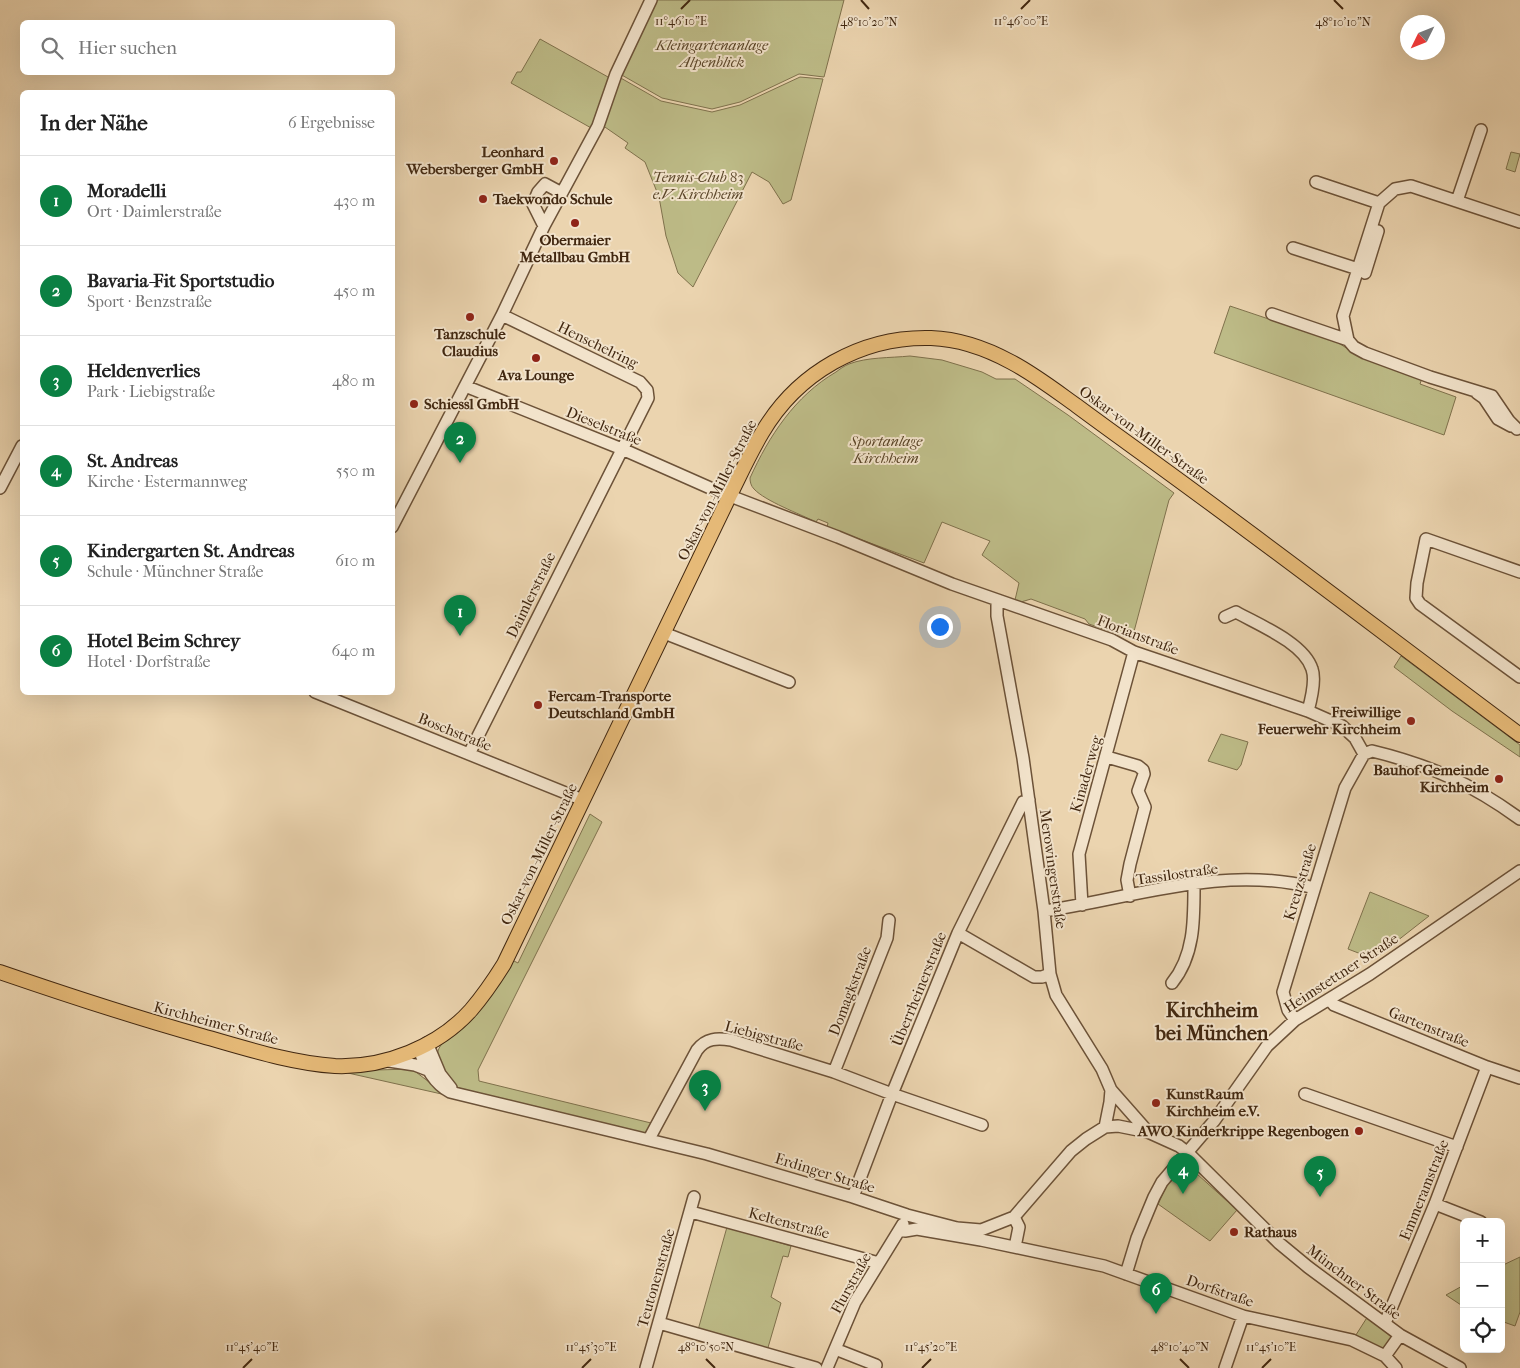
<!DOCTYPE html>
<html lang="de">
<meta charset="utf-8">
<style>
body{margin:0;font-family:"IM FELL French Canon",serif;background:#f6f6f6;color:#222}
.controls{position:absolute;right:15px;bottom:15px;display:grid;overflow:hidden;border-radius:8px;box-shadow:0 5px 20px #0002}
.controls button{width:45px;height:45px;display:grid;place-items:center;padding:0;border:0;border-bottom:1px solid #e0e0e0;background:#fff;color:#222;font:25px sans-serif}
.compass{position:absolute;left:1400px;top:15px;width:45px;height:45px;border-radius:50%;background:#fff;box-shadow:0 5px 20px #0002;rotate:227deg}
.you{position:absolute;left:939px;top:626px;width:18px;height:18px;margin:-12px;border:4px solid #fff;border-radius:50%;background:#1a73e8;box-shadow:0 0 0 8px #1a73e833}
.badge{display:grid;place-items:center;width:32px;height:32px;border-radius:50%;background:#0b8043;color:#fff;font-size:16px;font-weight:700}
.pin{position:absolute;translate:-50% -41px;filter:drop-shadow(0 1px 2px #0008)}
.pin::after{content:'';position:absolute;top:26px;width:18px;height:15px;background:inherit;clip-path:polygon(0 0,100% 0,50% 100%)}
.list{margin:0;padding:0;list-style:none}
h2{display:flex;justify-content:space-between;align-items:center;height:65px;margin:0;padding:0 20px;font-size:21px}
h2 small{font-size:16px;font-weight:400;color:#767676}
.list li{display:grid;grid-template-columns:32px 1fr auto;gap:15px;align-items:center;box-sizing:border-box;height:90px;padding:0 20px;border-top:1px solid #e0e0e0}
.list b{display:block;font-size:19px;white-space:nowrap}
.list p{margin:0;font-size:16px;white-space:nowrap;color:#767676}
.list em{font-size:16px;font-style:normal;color:#767676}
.icon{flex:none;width:28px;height:28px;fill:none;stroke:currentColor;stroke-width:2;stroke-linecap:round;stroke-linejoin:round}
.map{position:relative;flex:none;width:1520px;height:1368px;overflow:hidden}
.search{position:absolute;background:#fff;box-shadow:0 5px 20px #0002;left:20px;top:20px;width:375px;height:55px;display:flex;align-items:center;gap:12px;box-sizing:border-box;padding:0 18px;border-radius:8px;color:#767676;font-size:19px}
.panel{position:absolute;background:#fff;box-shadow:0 5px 20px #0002;left:20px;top:90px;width:375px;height:605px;border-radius:8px}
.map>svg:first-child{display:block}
.green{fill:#bdbb87;stroke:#7f714c}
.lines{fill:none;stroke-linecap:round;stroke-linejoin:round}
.minor-casing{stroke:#6c5238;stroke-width:14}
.major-casing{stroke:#412710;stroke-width:16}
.minor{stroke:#f2e3cb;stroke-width:11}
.major{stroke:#e6ba78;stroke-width:14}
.ticks{fill:none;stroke:#412710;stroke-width:2}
.poi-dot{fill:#8f2418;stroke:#f2e3cb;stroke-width:2}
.labels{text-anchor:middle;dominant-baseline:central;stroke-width:4;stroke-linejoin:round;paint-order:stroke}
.park-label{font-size:15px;font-style:italic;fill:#5a4528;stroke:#f2e3cb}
.poi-label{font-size:15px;font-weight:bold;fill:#412710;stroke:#f2e3cb;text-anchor:start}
.street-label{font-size:15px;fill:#412710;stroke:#f2e3cb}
.district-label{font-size:20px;font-weight:bold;fill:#412710;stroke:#f2e3cb}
.ticks-label{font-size:12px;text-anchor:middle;fill:#412710;stroke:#f2e3cb;stroke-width:4;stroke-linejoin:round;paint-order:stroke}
</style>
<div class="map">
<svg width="1520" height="1368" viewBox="0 0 1520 1368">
<rect width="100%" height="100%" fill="#ebd4af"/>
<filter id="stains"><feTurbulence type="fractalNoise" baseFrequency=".004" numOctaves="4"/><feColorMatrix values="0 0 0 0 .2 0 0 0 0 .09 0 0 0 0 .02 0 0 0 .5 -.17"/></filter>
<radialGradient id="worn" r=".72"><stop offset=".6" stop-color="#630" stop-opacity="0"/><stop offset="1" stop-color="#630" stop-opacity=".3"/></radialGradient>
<path class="green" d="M656,0H844L824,77L799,74L740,102L712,109L662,98L620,74Z
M540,39L617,82L619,77L661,101L712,112L740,105L800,77L823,79L791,200L783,204L769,182L752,172L693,287L678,273L666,236L659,197L645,162L625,148L628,143L602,125L593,129L511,83L517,72H521Z
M1511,152L1520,154L1515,172L1506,169Z
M1230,306L1337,342L1351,351L1422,378L1420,384L1456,397L1444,435L1214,353Z
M910,356L942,360L982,372L996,379H1015L1068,415L1174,493L1169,500L1132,639L1089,624L1085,619L1031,599L1021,602L1015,600L1019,583L982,555L990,541L942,522L924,563L827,527L828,523L818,519L816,522C800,514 765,501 754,489C751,486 750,482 750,478C769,436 795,396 836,372C840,369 844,366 849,364C867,357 890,358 910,356Z
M1401,656L1520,745V757L1452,711L1394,667Z
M1221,734L1248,742L1241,765L1237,770L1208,761Z
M590,814L602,822L478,1070L479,1081L651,1123L645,1135L617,1130L459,1088L457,1090C451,1082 435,1063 438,1051C439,1047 442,1044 444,1041L512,960L518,963Z
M1370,892L1429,916L1374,959L1348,949Z
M412,1069L446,1095L339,1071Z
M1187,1165L1237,1210L1210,1241L1158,1204L1169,1181Z
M727,1227L791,1246L788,1257L783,1256L771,1297L781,1303L767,1351L698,1330Z
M1520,1257V1312L1515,1326L1501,1321V1266Z
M1464,1285V1307L1446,1295Z
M1368,1316L1391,1337V1340L1386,1350L1354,1338Z"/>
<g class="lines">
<g class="minor-casing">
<path id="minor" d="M1316,182L1379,203
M1457,201L1481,130
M544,226L533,204L538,192L545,184L558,191L560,195
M1293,248L1358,269
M1365,273L1378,231
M1272,314L1348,340
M465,386L622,449L717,491L838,537L952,584L1112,640L1134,652L1308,711L1342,726L1355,738L1364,754L1372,751C1430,765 1472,784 1520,819
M1477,393L1484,398L1498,419L1511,426
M1517,429L1509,421L1492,396L1430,377L1365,353L1354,347L1348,340L1343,316L1379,203L1395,189L1411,186L1520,222
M0,488L22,446
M392,527L502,315L544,226L598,126L616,74L651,0
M1520,572L1426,539L1417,583L1416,598L1420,604L1520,677
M997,601V616L1023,758L1044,911L1050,974L1056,995L1102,1069L1111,1090L1110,1102L1105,1127
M1225,617L1236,612C1259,625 1304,643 1312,669C1316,680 1311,700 1308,711
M664,633L789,682
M315,692L583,800
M469,754L648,398L647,390L640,382L502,315
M1107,757L1138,766L1143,770L1144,774L1138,791L1145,807L1130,864L1127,880L1130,896
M1082,905L1079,854L1134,652
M1044,911C1132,898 1225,864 1314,888
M958,933L1034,977H1042L1050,974
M1172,983C1195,955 1194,918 1194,883
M1329,999L1334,1005L1487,1067L1520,1078
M1295,1020L1288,1010L1283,992L1345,788L1364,754
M427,1043L440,1074L451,1088
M418,1048C426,1066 432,1082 450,1092L707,1154L853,1197L907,1215L957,1228L981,1230L1014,1217L1071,1151L1086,1139L1105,1127L1118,1126L1148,1132L1179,1146L1188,1153L1279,1243L1308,1267L1400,1335L1460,1368
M389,1061L415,1065L428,1070
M834,1072L887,938L889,920
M1111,1090L1148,1132
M1305,1094L1457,1147
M649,1139L697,1050C706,1038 717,1038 731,1040L834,1072L892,1094L982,1125
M853,1197L892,1094L958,933L1023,802L1029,800
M1435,1204L1481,1222
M691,1212L879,1263
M1014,1217L1019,1227L1015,1247
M900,1230L905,1231L917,1229L981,1240L1104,1266L1243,1316L1352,1340L1385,1356
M1126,1274L1137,1238L1154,1197L1162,1182L1214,1121L1267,1046L1295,1020L1370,974L1520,871
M659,1323L816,1368
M1385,1323L1435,1204L1487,1067
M835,1349L876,1365L875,1368
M646,1368L694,1197
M827,1368L855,1302L903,1224
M1225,1368L1243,1316
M1396,1368L1385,1356L1400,1335"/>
</g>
<g class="major-casing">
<path id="major" d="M0,972C67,995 134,1017 202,1036C245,1048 290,1063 335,1066C384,1068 438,1047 471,1010C483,996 494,980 504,964L730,495C740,475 750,453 762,433C797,373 861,336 931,338C959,339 987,349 1011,362C1034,374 1056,391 1077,406C1108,429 1139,451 1169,473C1287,559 1403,648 1520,735"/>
</g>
<use href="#minor" class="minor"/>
<use href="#major" class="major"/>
</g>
<path class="ticks" d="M861,0L869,9M1334,0L1343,9M681,9L690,0M1021,9L1030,0M706,1359L715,1368M1180,1359L1189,1368M243,1368L252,1359M582,1368L591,1359M922,1368L931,1359M1262,1368L1271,1359"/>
<g class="poi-dot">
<circle cx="554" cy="161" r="5"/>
<circle cx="483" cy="199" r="5"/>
<circle cx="575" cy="223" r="5"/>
<circle cx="470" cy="317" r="5"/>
<circle cx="536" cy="358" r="5"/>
<circle cx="414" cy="404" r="5"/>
<circle cx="538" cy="705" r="5"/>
<circle cx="1411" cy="721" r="5"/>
<circle cx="1499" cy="779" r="5"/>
<circle cx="1156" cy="1103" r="5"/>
<circle cx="1359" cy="1131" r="5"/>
<circle cx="1234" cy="1232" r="5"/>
</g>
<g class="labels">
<g class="park-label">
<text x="712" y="45">Kleingartenanlage<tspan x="712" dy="17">Alpenblick</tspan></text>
<text x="698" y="177">Tennis-Club 83<tspan x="698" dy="17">e.V. Kirchheim</tspan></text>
<text x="886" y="441">Sportanlage<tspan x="886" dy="17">Kirchheim</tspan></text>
</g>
<g class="poi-label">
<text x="544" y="152" text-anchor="end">Leonhard<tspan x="544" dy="17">Webersberger GmbH</tspan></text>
<text x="493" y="199">Taekwondo Schule</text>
<text x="575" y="240" text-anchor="middle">Obermaier<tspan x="575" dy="17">Metallbau GmbH</tspan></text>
<text x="470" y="334" text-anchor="middle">Tanzschule<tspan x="470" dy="17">Claudius</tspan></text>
<text x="536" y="375" text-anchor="middle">Ava Lounge</text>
<text x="424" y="404">Schiessl GmbH</text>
<text x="548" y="696">Fercam-Transporte<tspan x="548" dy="17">Deutschland GmbH</tspan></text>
<text x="1401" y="712" text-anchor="end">Freiwillige<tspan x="1401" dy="17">Feuerwehr Kirchheim</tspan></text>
<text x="1489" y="770" text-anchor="end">Bauhof Gemeinde<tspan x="1489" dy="17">Kirchheim</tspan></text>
<text x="1166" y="1094">KunstRaum<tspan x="1166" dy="17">Kirchheim e.V.</tspan></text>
<text x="1349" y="1131" text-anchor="end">AWO Kinderkrippe Regenbogen</text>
<text x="1244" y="1232">Rathaus</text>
</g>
<g class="street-label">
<text transform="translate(598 345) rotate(26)">Henschelring</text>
<text transform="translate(604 426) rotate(22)">Dieselstraße</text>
<text transform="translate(1144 435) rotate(36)">Oskar-von-Miller-Straße</text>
<text transform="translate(717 490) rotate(-63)">Oskar-von-Miller-Straße</text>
<text transform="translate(531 595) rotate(-64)">Daimlerstraße</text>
<text transform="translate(1138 635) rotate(21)">Florianstraße</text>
<text transform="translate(455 732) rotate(22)">Boschstraße</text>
<text transform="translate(1086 774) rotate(-74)">Kinaderweg</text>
<text transform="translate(539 854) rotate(-64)">Oskar-von-Miller-Straße</text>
<text transform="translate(1053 869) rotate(82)">Merowingerstraße</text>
<text transform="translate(1177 874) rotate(-8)">Tassilostraße</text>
<text transform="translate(1300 882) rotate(-73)">Kreuzstraße</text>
<text transform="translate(1341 973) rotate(-33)">Heimstettner Straße</text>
<text transform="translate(919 989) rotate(-68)">Überrheinerstraße</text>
<text transform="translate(850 991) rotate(-69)">Domagkstraße</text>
<text transform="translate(216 1023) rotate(15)">Kirchheimer Straße</text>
<text transform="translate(1429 1027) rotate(22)">Gartenstraße</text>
<text transform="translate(764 1036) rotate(15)">Liebigstraße</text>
<text transform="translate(825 1173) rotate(17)">Erdinger Straße</text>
<text transform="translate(1424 1190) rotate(-68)">Emmeramstraße</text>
<text transform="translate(789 1223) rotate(15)">Keltenstraße</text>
<text transform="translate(656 1278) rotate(-74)">Teutonenstraße</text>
<text transform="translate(1354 1282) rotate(37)">Münchner Straße</text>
<text transform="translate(851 1283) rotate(-61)">Flurstraße</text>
<text transform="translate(1220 1291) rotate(19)">Dorfstraße</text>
</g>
<g class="district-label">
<text x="1212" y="1010">Kirchheim<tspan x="1212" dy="23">bei München</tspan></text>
</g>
</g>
<g class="ticks-label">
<text x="681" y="25">11°46'10"E</text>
<text x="1021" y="25">11°46'00"E</text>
<text x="869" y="26">48°10'20"N</text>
<text x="1343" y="26">48°10'10"N</text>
<text x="706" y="1351">48°10'50"N</text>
<text x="1180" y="1351">48°10'40"N</text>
<text x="252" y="1351">11°45'40"E</text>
<text x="591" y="1351">11°45'30"E</text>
<text x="931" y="1351">11°45'20"E</text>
<text x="1271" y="1351">11°45'10"E</text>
</g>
<rect width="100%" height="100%" filter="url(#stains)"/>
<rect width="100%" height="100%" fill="url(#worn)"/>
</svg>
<div class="controls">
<button>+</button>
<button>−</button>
<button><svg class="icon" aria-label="locate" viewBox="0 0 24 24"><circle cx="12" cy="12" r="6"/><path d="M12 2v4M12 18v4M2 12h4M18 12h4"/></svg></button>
</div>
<svg class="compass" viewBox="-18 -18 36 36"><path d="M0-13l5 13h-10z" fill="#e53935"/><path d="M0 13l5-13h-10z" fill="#767676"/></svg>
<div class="you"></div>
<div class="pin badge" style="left:460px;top:636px">1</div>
<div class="pin badge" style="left:460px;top:463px">2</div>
<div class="pin badge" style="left:705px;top:1111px">3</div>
<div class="pin badge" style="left:1183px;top:1194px">4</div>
<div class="pin badge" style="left:1320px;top:1197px">5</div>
<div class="pin badge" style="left:1156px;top:1314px">6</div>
<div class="search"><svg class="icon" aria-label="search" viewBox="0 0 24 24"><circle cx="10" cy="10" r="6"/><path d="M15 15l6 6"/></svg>Hier suchen</div>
<section class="panel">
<h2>In der Nähe<small>6 Ergebnisse</small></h2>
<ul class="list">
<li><span class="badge">1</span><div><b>Moradelli</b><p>Ort · Daimlerstraße</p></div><em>430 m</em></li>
<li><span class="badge">2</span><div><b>Bavaria-Fit Sportstudio</b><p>Sport · Benzstraße</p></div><em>450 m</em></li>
<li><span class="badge">3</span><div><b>Heldenverlies</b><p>Park · Liebigstraße</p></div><em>480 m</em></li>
<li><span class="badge">4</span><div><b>St. Andreas</b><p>Kirche · Estermannweg</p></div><em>550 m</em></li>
<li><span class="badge">5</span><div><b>Kindergarten St. Andreas</b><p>Schule · Münchner Straße</p></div><em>610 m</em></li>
<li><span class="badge">6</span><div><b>Hotel Beim Schrey</b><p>Hotel · Dorfstraße</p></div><em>640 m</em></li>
</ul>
</section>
</div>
